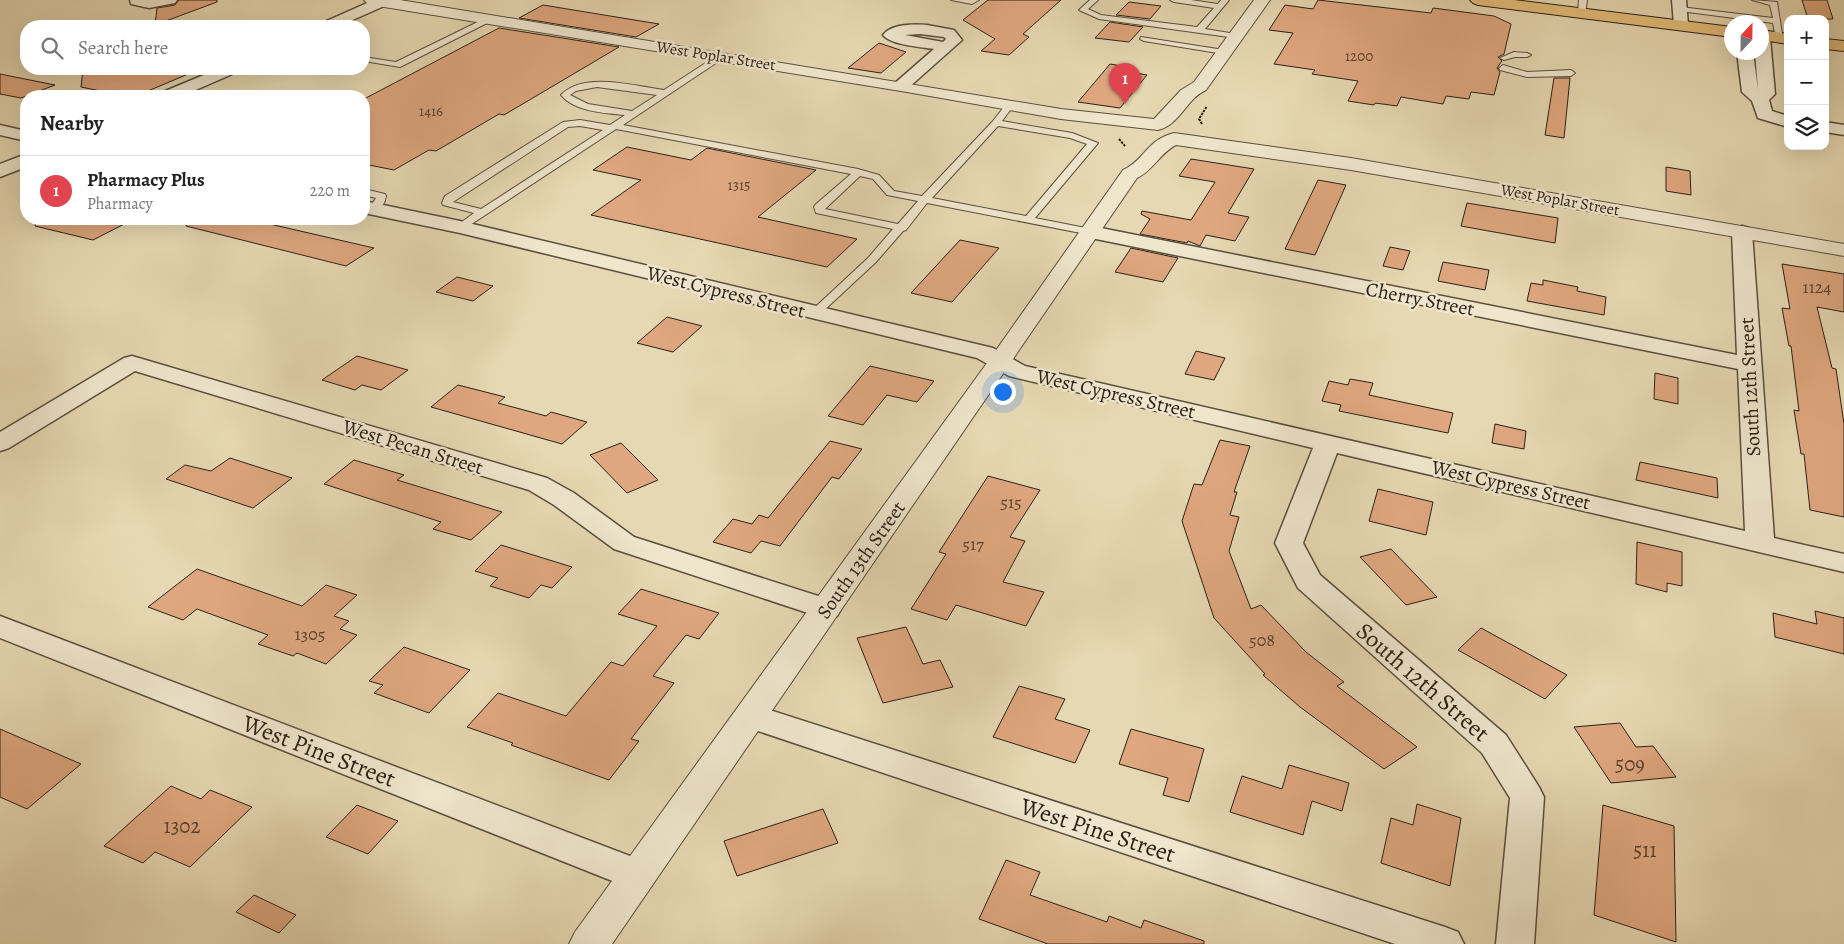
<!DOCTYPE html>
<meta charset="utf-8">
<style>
body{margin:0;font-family:Alegreya,serif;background:#f6f6f6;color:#222}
.controls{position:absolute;right:15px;top:15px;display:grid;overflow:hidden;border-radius:10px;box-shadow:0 5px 20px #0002}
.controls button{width:45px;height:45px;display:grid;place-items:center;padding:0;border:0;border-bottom:1px solid #e0e0e0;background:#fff;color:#222;font:25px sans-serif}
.compass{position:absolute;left:1724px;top:15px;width:45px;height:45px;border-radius:50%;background:#fff;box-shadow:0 5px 20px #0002;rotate:22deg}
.you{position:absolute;left:1002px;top:391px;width:18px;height:18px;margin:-12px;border:4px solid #fff;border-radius:50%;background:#1a73e8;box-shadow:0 0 0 8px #1a73e833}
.badge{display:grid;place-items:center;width:32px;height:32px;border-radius:50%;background:#8f2418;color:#fff;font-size:16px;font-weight:700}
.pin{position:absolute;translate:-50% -41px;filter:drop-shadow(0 1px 2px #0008)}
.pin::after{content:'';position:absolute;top:26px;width:18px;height:15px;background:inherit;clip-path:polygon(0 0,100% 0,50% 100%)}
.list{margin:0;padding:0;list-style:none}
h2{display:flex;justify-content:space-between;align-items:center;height:65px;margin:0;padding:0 20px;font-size:21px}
h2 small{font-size:16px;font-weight:400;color:#767676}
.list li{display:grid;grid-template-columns:32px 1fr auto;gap:15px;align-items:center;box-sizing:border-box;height:70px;padding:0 20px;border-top:1px solid #e0e0e0}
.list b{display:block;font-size:19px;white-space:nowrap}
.list p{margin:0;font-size:16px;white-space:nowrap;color:#767676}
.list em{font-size:16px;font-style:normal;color:#767676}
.icon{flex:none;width:28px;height:28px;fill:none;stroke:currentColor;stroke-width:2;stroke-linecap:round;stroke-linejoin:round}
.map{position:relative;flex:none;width:1844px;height:944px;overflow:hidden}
.search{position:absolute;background:#fff;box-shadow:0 5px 20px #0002;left:20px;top:20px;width:350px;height:55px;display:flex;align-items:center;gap:12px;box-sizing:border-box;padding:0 18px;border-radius:20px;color:#767676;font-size:19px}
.panel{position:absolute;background:#fff;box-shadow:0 5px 20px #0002;left:20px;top:90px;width:350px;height:135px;border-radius:20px}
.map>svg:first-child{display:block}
.building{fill:#dfa77f;stroke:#2a2118}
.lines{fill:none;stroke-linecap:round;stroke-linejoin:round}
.service-casing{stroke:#594f3e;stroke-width:2}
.minor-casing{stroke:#594f3e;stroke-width:3}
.tertiary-casing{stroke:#594f3e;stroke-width:2}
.primary-casing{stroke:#2a2118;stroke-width:2}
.path{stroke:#2a2118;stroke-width:2;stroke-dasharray:2.5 1;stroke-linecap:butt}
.service{fill:#efe6cd;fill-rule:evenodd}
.minor{fill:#efe6cd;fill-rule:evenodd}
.tertiary{fill:#efe6cd;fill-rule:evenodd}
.primary{fill:#e3bc79;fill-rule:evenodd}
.labels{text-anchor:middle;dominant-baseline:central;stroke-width:5;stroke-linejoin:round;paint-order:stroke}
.far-number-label{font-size:15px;fill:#574232}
.far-street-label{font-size:16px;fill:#2a2118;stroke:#efe6cd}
.number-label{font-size:18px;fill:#574232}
.street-label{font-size:20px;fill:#2a2118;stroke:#efe6cd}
.near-number-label{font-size:21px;fill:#574232}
.near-street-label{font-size:24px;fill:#2a2118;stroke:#efe6cd}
</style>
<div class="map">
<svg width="1844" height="944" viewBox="0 0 1844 944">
<rect width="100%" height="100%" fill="#e6d8b2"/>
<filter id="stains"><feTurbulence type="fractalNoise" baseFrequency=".004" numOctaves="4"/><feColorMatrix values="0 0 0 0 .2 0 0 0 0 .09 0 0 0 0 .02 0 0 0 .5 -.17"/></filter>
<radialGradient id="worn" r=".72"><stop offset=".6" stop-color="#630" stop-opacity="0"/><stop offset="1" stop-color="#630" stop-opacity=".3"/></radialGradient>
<path class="building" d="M179,0H217V2L155,25L157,8L175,5Z
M988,0H1061L1023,34L1029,37L1009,55L981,51L995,39L963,20Z
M1318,0L1431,13L1433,8L1494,16L1511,24L1504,54L1498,57L1502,61L1497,68L1500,72L1494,95L1471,92L1469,99L1446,96L1443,104L1401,97L1397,106L1375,103L1374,105L1348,101L1358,81L1312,74L1315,70L1274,64L1293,33L1269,30L1285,5L1313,9Z
M1802,0H1827L1833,19H1808Z
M1129,2L1161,6L1150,19L1116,15Z
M543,5L659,24L636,37L519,18Z
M1110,22L1143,27L1129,42L1095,38Z
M499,28L619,47L504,115L499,114L436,151L429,150L394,170L364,164V99Z
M879,43L906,52L881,73L848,68Z
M1110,64L1134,68L1130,72L1147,75L1120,108L1078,102Z
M83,69H200L136,96H125L81,87Z
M0,74L55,85L21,98L0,94Z
M1554,78H1570L1564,138L1545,135Z
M627,147L691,160L707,148L816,170L758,217L857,239L827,267L591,215L641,180L593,170Z
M1191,159L1254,169L1228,213L1249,217L1235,241L1206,235L1200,246L1188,241L1187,243L1140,234L1150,219L1141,214L1142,211L1191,220L1215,182L1179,176Z
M1666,167L1690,171L1691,195L1666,191Z
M1318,180L1346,185L1315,255L1285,249Z
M1467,203L1558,218L1555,243L1461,226Z
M36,219H134L93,240L35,226Z
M187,219H248L374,248L346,266L186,226Z
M960,240L999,248L952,302L911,293Z
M1390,247L1410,251L1403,270L1383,266Z
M1131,248L1178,258L1163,282L1115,272Z
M1443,262L1489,270L1485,290L1438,281Z
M1782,264L1844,274V312L1817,307L1832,368L1836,369L1844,424V517L1810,510L1804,454H1801L1794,410L1799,411L1791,346H1789L1782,308L1790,309Z
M457,277L493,286L473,301L436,292Z
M1543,280L1578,287L1577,291L1606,297L1604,315L1527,301L1531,283L1543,285Z
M667,317L702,326L673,352L637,343Z
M1196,351L1225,358L1214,380L1185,374Z
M357,356L408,370L381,390L362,385L355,390L322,380Z
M870,366L934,381L917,402L887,395L863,425L828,416Z
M1655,373L1678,378V404L1654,399Z
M1350,379L1373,383L1369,395L1453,413L1448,433L1339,411L1341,405L1322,401L1329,381L1348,385Z
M458,385L505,397L498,403L546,416L551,412L587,422L562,444L431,407Z
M1495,424L1526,431L1524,449L1492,443Z
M1220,440L1250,446L1234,492H1237L1230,515L1239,517L1229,551L1251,609L1261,605L1306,652L1344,682L1337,686L1417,747L1384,769L1300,707L1263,675L1265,674L1214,618L1182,521L1194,484L1202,485Z
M830,441L862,449L839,479L832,477L780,546L761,541L751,553L713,542L733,519L752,524L759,515L768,518Z
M621,443L658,480L627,493L590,455Z
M230,458L292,478L253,508L166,479L185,465L211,471Z
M354,460L404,475L397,480L502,512L471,540L433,529L441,522L324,484Z
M1640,462L1717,478L1718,498L1636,480Z
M988,476L1040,490L1010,537L1025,541L1003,582L1044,592L1026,626L956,605L947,620L911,609L946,554L939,552Z
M1378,489L1433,502L1426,535L1369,521Z
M1637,542L1682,552V586L1667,583V592L1636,584Z
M501,545L572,567L552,588L541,585L529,598L490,586L498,578L475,571Z
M1391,549L1437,597L1406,605L1360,557Z
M197,569L302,606L326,585L357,595L334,616L349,621L340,629L357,635L326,664L297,653L293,656L258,644L268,635L197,609L183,620L148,607Z
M641,589L719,613L699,639L686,635L653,676L674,683L631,739L639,741L609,780L511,745L513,743L467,727L498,693L566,716L611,662L623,666L657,626L618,614Z
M1815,611L1844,618V654L1775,637L1773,613L1817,624Z
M906,627L923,664L940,660L953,687L883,703L857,638Z
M1481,628L1567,675L1545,699L1458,650Z
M404,647L470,670L429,713L374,693L383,685L369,681Z
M1019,686L1065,699L1055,719L1090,730L1075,763L993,737Z
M1620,723L1636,747L1653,746L1676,777L1611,783L1574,727Z
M0,729L81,764L27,809L0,797Z
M1131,729L1204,749L1189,802L1163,795L1168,778L1119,764Z
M1289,765L1349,783L1342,811L1312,801L1303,835L1230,812L1242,776L1282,789Z
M171,786L201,799L210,790L252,807L190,867L155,852L143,863L104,846Z
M1417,804L1461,818L1450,886L1381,863L1391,818L1413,825Z
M357,805L398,821L368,854L326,837Z
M1603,805L1674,826L1676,942L1594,915Z
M823,809L838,843L737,876L724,841Z
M1006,860L1040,872L1030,895L1107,922L1109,916L1141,928L1144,920L1204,941V944H1048L979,919Z
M254,895L296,915L279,933L236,912Z"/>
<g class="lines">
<g class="service-casing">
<path id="service" d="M951,0H979L972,4Z
M1090,0H1098L1088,9L1101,15L1197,27L1214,8L1174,2L1170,0H1191L1218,4L1221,0H1229L1205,29L1236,34L1240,36L1236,38L1099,19L1079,10Z
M1579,0H1587L1585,15L1578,13Z
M1752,0L1777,2L1783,40L1776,38L1773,23L1680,11L1676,9L1680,7L1773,18L1770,5Z
M488,17L495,19L400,67L364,61V57L396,62Z
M1141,37L1224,50L1228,52L1224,54L1144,41L1140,39Z
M1514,52L1527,53L1531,55L1527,57H1515L1504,60L1500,58Z
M718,55L725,57L623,125L858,169L879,175L894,191L922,196L993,121L1007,103L1010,102L1014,105L1002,121L1072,133L1098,143L1035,218L1091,229L1096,232L1091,235L927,203L906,230L903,231L876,262L819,315H811L809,313L811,311L868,258L893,229L816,213L814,207L815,205L851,174L616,129L464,229H456L455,227L474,213L443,205L442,203L445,196L563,122L580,120L610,125L625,115C605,113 575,112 561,95C583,71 635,86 664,90ZM597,87L657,95L632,111L588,104L570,95L576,91ZM580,126L603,130L481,209L453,202L568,127ZM998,126L1070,138L1087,144L1026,216L932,198ZM860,176L873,179L887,195L918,201L898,224L825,209Z
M1503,65L1527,72L1571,70L1575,73L1571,76L1527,77L1500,70L1499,68Z
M364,189L385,194L386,196C385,203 381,210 374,212L369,209L376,198L364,195Z"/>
</g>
<g class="minor-casing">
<path id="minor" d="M130,0H177L175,3L149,8L131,4Z
M374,0H393L391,3L339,26H320L322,23Z
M1672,0H1686L1688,25L1686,28H1676L1674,25Z
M927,25L954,30L962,40L907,89H895L893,86L895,83L934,49C921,47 891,45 883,35C891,24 914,24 927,25ZM920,34L944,37L946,39L943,42L905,35Z
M1762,33L1767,35L1770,38L1775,94L1769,100L1772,111L1788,116V127L1758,118L1752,101L1742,92L1737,52H1753L1758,90L1755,52H1762Z
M218,69H239L237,72L182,96H161L163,92Z
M1825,122L1844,125V135L1825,132Z
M0,125L26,131V141L0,135Z
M26,154V167L0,177V164Z
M364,201L460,221L993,348L1025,366L1745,531L1738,369L1091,238L1084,236L1081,232L1084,228L1091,226L1737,355L1732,232L1735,228L1742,226L1749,228L1752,232L1774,538L1844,554V572L1337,453L1303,543L1320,575L1506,735L1539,787L1544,797L1534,944H1496L1510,798L1482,753L1298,588L1275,543L1313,448L1009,376L977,358L460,233L364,213Z
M132,356L547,478L574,493L634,537L837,602L841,609L837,616L826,619L614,549L554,505L529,490L135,371L9,448L0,451V432L124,358Z
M0,616L651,864L656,875L651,886L638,890L625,886L0,638Z
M751,704L1445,927L1458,932L1464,944H1395L740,725L735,716L740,707Z"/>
</g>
<g class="tertiary-casing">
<path id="tertiary" d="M364,0H400L1061,109L1154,119L1181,90L1194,82L1254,0H1270L1206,90C1186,99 1180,125 1158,130L1061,119L901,91L372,5L367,3Z
M1174,133L1351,158L1844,244V256L1351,170L1176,145C1160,153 1153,171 1137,178L612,944H569L575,932L992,356L1123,170C1145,160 1146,140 1174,133Z"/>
</g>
<g class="primary-casing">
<path id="primary" d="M1470,0H1514L1732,27V37L1478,5L1473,3Z
M1762,30L1788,34V44L1762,40Z
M1825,39L1844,41V51L1825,49Z"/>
</g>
<path class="path" d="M1202,124L1199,119L1207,106
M1119,139L1125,146"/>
<use href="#service" class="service"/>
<use href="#minor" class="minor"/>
<use href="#tertiary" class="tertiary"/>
<use href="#primary" class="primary"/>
</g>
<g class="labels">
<g class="far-number-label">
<text x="1359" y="56">1200</text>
<text x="431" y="111">1416</text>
<text x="739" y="185">1315</text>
</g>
<g class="far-street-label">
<text transform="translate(716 56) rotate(9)">West Poplar Street</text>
<text transform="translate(1560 200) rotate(10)">West Poplar Street</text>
</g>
<g class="number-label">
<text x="1817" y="287">1124</text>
<text x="1011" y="502">515</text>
<text x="973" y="544">517</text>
<text x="310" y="634">1305</text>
<text x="1262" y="640">508</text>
</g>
<g class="street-label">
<text transform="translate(726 292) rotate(14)">West Cypress Street</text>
<text transform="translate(1420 299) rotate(11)">Cherry Street</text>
<text transform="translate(1750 387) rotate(-93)">South 12th Street</text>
<text transform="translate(1116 394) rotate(13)">West Cypress Street</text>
<text transform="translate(413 447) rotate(17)">West Pecan Street</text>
<text transform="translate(1511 485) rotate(13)">West Cypress Street</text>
<text transform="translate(861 560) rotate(-55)">South 13th Street</text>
</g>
<g class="near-number-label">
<text x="1630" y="764">509</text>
<text x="182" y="826">1302</text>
<text x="1645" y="850">511</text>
</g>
<g class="near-street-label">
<text transform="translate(1423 682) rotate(41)">South 12th Street</text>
<text transform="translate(319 751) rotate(21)">West Pine Street</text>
<text transform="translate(1098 830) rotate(18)">West Pine Street</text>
</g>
</g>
<rect width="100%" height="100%" filter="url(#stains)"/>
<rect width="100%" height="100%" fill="url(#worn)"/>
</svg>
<div class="controls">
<button>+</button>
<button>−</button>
<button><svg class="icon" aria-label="layers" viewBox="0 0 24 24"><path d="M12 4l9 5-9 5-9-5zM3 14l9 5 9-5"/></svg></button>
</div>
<svg class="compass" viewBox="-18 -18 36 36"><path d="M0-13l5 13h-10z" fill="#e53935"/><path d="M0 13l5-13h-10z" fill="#767676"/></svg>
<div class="you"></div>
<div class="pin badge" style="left:1125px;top:104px;background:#e0444e">1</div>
<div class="search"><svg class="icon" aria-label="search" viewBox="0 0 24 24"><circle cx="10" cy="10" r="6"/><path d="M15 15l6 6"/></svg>Search here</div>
<section class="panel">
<h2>Nearby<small></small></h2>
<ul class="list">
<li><span class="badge" style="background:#e0444e">1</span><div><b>Pharmacy Plus</b><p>Pharmacy</p></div><em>220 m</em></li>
</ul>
</section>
</div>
